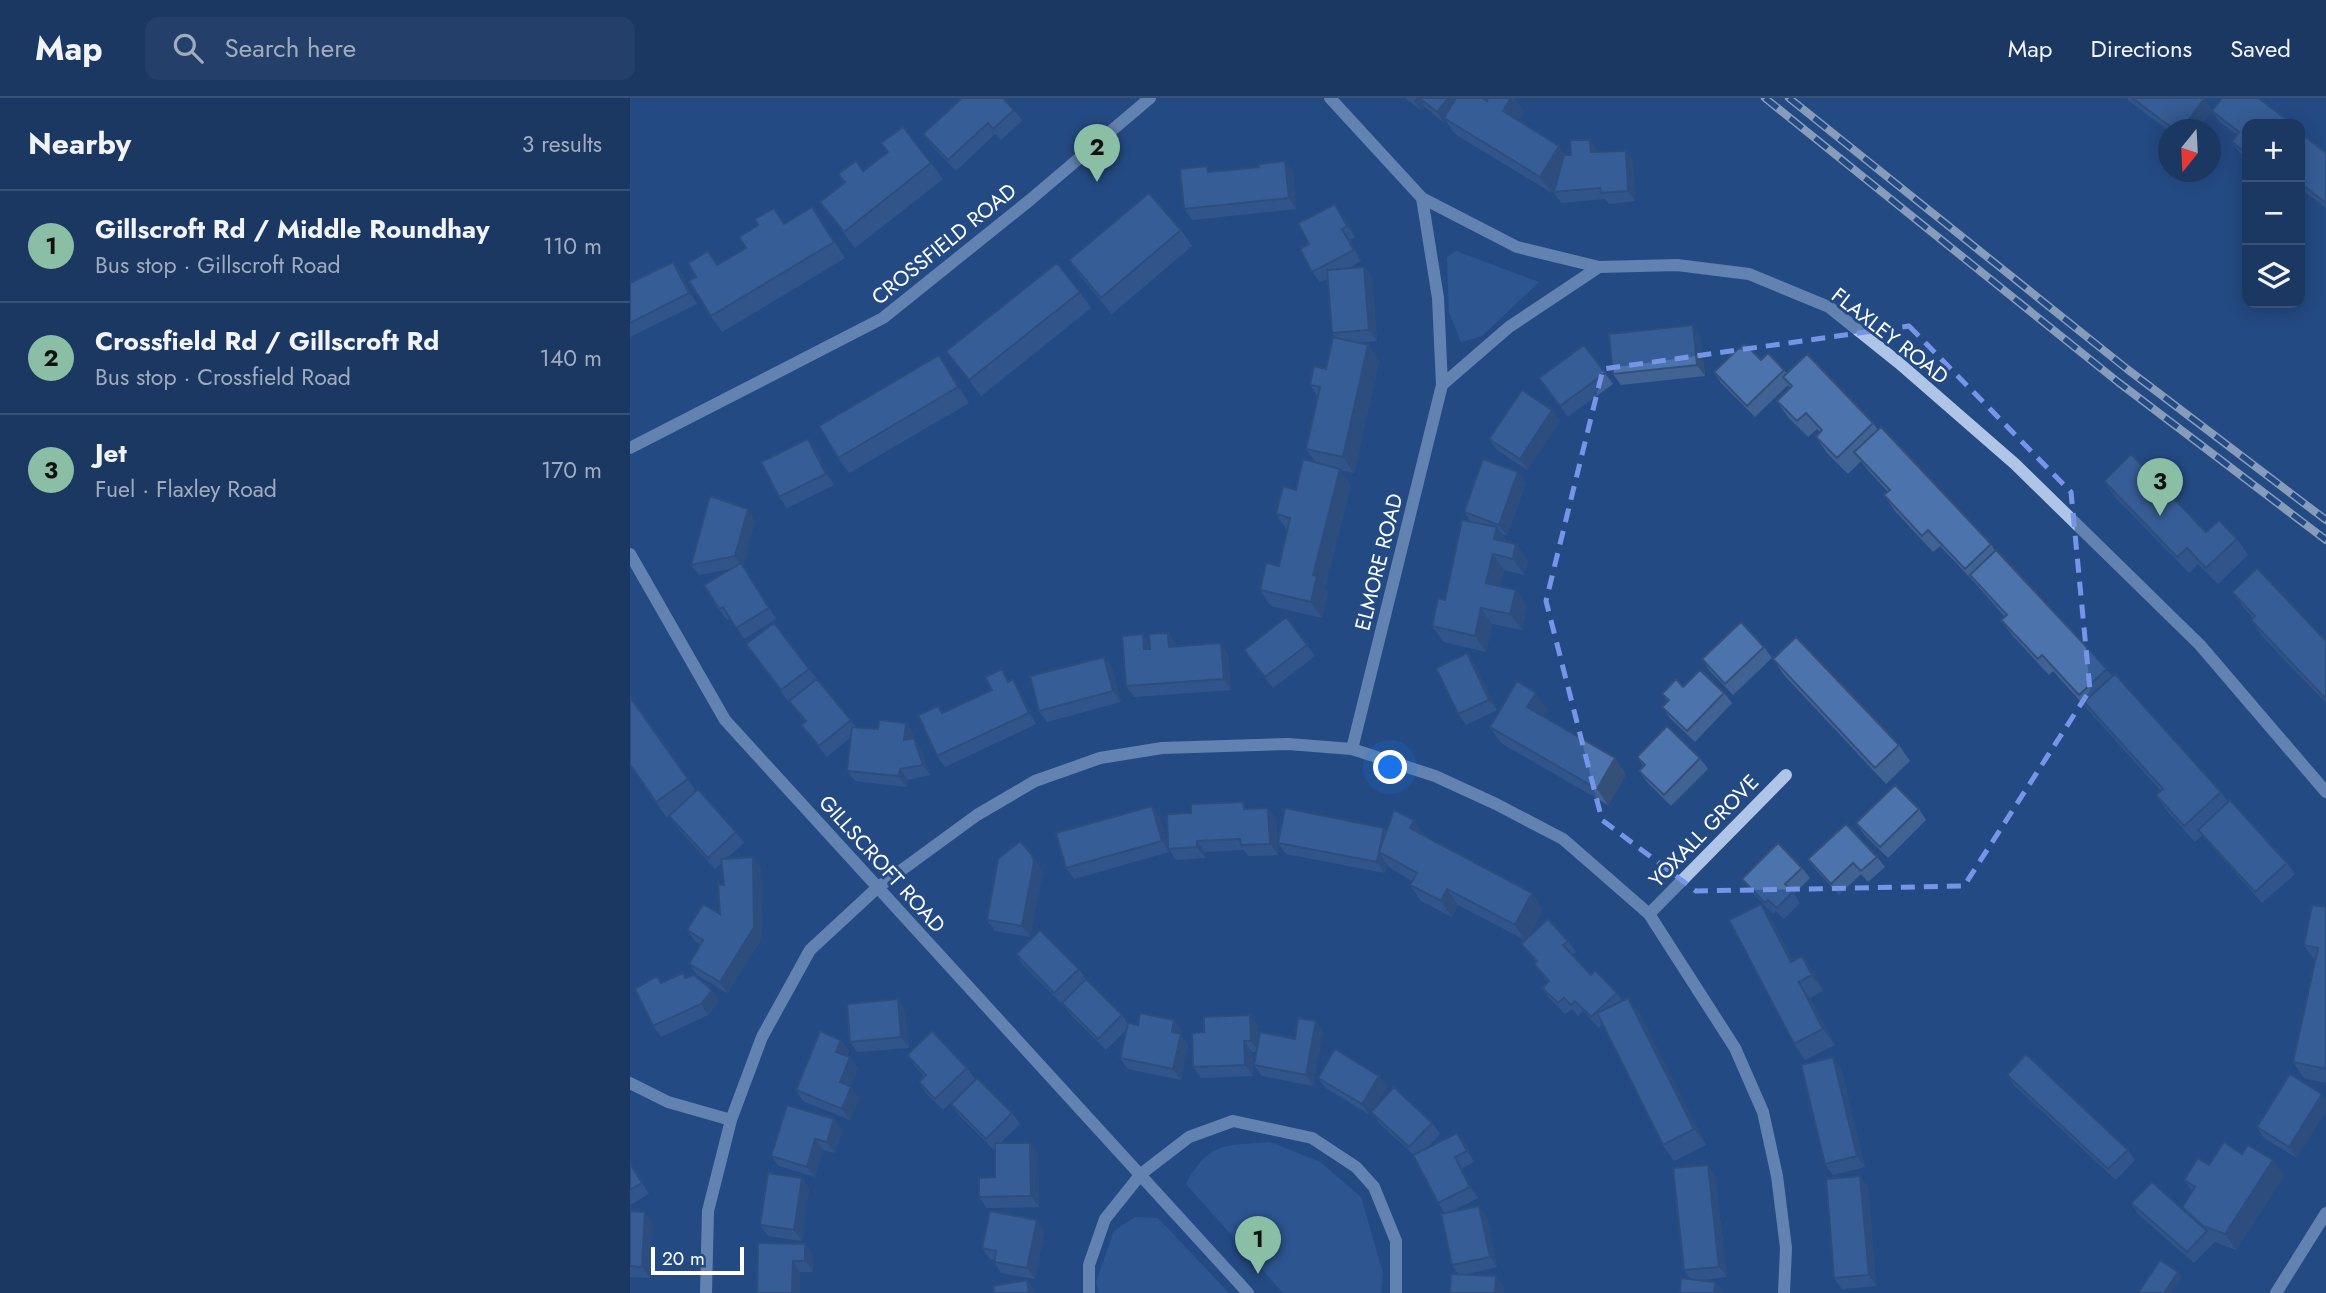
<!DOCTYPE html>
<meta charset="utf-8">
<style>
body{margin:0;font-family:Jost,sans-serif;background:#243f69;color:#f1f3f6}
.controls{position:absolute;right:21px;top:21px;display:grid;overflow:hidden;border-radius:14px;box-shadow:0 4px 18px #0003}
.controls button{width:63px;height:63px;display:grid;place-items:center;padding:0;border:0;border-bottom:2px solid #395278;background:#1b3863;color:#f1f3f6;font:35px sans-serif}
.compass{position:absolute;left:1528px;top:21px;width:63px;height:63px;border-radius:50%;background:#1b3863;box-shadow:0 4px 18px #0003;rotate:198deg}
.scale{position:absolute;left:21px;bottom:18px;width:93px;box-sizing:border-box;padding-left:7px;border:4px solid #fff;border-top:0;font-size:19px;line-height:24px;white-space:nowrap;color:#fff;-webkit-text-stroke:5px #244a84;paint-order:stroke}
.you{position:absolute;left:761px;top:670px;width:24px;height:24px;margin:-18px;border:5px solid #fff;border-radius:50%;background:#1a73e8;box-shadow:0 0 0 10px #1a73e833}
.badge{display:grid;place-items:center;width:46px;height:46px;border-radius:50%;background:#8abfa5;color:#111;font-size:23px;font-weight:700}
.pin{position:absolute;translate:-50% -58px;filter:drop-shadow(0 2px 4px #0008)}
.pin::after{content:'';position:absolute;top:37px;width:24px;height:21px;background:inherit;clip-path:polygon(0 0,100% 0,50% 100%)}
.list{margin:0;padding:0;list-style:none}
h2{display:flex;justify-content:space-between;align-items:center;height:91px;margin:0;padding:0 28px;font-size:30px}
h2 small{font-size:23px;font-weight:400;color:#a0acbe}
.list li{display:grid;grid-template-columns:46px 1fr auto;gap:21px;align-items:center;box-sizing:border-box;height:112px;padding:0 28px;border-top:2px solid #395278}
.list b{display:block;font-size:26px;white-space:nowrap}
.list p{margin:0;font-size:23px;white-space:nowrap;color:#a0acbe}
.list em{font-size:23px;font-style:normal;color:#a0acbe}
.icon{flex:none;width:38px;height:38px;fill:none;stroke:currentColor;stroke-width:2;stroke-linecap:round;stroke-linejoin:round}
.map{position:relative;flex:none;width:1696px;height:1195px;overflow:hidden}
header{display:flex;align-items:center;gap:42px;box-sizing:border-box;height:98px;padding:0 35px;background:#1b3863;border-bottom:2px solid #395278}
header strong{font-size:33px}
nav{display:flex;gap:38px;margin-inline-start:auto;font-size:24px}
.search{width:490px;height:63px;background:#243f69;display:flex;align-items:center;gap:18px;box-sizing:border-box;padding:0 24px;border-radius:14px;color:#a0acbe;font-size:26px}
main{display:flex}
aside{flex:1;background:#1b3863}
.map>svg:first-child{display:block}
.green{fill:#3863a1}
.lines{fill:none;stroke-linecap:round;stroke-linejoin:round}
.minor{stroke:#aec5e8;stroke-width:12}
.rail-casing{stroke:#fff;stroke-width:8}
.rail{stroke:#244a84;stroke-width:5;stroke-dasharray:16;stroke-linecap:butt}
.wall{fill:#416394}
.shaded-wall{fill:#355078}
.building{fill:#4c73ac;stroke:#355078;stroke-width:2}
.marked{fill:none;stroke:#7795e8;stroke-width:5;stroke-dasharray:14 9;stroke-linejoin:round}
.labels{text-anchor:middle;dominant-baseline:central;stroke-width:6;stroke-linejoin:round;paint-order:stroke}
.street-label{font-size:21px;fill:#fff;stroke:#244a84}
</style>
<header>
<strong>Map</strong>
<div class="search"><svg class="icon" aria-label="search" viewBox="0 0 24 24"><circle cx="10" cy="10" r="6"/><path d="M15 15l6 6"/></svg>Search here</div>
<nav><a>Map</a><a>Directions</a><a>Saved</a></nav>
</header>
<main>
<aside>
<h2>Nearby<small>3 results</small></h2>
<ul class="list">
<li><span class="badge">1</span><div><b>Gillscroft Rd / Middle Roundhay</b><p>Bus stop · Gillscroft Road</p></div><em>110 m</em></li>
<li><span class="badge">2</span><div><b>Crossfield Rd / Gillscroft Rd</b><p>Bus stop · Crossfield Road</p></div><em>140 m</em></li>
<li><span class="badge">3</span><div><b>Jet</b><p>Fuel · Flaxley Road</p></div><em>170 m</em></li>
</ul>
</aside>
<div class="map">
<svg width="1696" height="1195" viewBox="0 0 1696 1195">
<rect width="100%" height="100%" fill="#244a84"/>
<path class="green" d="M826,153L909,184L852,238L831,244L819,214L817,159Z
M640,1044L690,1064L731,1099L753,1175L751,1195H653L556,1086C579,1043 595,1048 640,1044Z
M505,1119L528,1120L599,1195H469L466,1184L484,1133Z"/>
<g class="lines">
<path class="minor" d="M700,0L792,100L887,149L969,169L1047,167L1119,176L1199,209L1269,265L1385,366L1570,547L1696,694
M812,287L879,229L969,169
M0,350L253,220L400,102L520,0
M0,456L95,622L618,1195
M722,651L812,287L808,200L792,100
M1019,816L1156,677
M0,985L38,1004L101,1022
M76,1195L78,1113L101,1022L132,939L180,852L247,790L347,717L405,683L470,660L532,650L658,646L722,651L805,678L866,706L933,741L1019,816L1105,950L1133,1014L1147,1078L1156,1150L1154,1195
M459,1195V1167L475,1121L511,1076L559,1039L603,1023L682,1040L726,1069L744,1089L766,1143V1195
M1646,1195L1696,1115"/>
<g class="rail-casing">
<path id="rail" d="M1135,0L1488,284L1696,442
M1159,0L1497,271L1696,422"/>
</g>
<use href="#rail" class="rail"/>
</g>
<path class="wall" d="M775,0H852L857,3L858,0H884L894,14L888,23L935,57L968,53H996L1003,64L1005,103L979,106L975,101L931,105L924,94L925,88L922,95L825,36L816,23L814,25L795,9L792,13Z
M1497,0H1573L1582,12L1567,32H1538L1499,3Z
M384,12L392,23L371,42L365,36L326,73L301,47L293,36Z
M1582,13L1617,26V61L1610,55L1602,44L1607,37L1590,24Z
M1670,41L1696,55V110L1670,90Z
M251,45L301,65L313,81L225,150L190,104L214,85L208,76L233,73L258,54Z
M629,69L663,74L666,111L562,122L554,111L581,74Z
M182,109L215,160L92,234L81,218L66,179L88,167Z
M713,117L725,139L720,142L731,163L717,171L734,169L742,180L747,243L727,245L738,247L749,263L724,375L710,372L721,387L695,490L698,494L692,520L641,508L630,492L649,468L657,432L646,416L686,365L676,351L688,299L680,287L696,271L705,240L702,235L698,181L690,184L682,174L679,146Z
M551,132L562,148L482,216L450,178L439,162Z
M51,175L67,206L0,239V185Z
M450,194L461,210L351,298L316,253Z
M1070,238L1075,278L991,287L983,276Z
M954,247L983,286L938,319L909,280Z
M309,257L320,273L339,305L219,375L208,360Z
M1131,262L1154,272L1157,276L1243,325L1248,332L1361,446L1365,453L1591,694L1598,704L1657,765L1665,776L1632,805L1572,737L1565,744L1537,713L1526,697L1531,693L1423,573L1419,577L1383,538L1371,522L1375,519L1346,486L1310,448L1303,454L1265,413L1254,397L1258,394L1236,370L1231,363L1218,376L1197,355L1186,339L1190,334L1187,331L1178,339L1158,319L1147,303L1160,290L1158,287L1125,319L1091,285L1084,274Z
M930,323L897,372L867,352L859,341Z
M186,352L204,387L157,410L149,399Z
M1474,383L1576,434L1607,441L1618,457L1588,486L1568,466L1559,475L1485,399Z
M896,385L877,438L872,436L877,444L886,446L898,462L894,477L874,472L870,489L886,492L897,508L892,532L862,526L856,554L814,544L802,528L815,502L841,424L834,414Z
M125,422L113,468L146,521L114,541L100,520L97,522L89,511L100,471L69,477L61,467Z
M1602,494L1696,543V605L1632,538L1621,522L1623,520L1614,510Z
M520,546H546V549L598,556L601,592L504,599L496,588Z
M677,547L685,558L643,590L614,552Z
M1134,549L1142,560L1103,597L1079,572L1072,561Z
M124,557L179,571L226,629L248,631L276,625L284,636L283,640L291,651L300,677L278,682L276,689L225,683L217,673L221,639L197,659L171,627L175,624L159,603L166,597L158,603Z
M474,559L482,570L491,604L417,624L409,613Z
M1143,561L1269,647L1280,663L1256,686L1154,577Z
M845,566L867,612L836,627L828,616Z
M380,583L390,592L406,626L315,669L307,658L313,615Z
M1053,589L1094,595L1102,605L1065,644L1040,620L1032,609L1038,604L1032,596Z
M0,599L66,693L106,734L114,745L97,760L123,759L131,770L132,840L97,895L67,877L59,866L71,847L65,843L57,832L90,816L94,787L92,765L85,771L47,729L39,718L37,720L0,666Z
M917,611L913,618L996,676L978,707L871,645L860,629Z
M1007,659L1070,660L1078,671L1041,708L1017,684L1009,673L1014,669Z
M638,710L646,721L648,757L618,758L614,752L575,754V760L546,762L539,751V754L444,781L436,770L530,719L538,750L618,711Z
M1289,711L1296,722L1258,760L1234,736L1226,725Z
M754,730L756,733L795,738L913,811L898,840L938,843L946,854L942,857L961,877L987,895L992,903L1010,916L1076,1047L1044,1063L1033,1047L972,926L969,930L953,913L948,918L942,911L935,916L920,901L912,890L918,884L904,866L906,864L891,846L895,842L828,807L822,819L791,803L780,787L782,783L760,770L757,766L755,775L656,756L648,745Z
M402,757L410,768L412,775L400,839L365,833L357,822Z
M1247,759L1255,769L1238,784L1231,776L1209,797L1186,772L1178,761Z
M1172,770L1180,780L1164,796L1170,805L1154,821L1146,813L1143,816L1120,792L1112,781Z
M1696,809V985L1674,980L1663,964L1685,863L1674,847Z
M1142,822L1163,863L1172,858L1184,874L1193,893L1180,900L1205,947L1175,962L1164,946Z
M386,856L449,871L456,882L492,917L498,926L508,927L544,922L552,933L551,937L558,947L551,982L498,971L490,960L496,932L476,952L440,916L433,905L432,906L393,867Z
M56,880L89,903L78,917L31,939L23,928L32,885Z
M275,912L279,950L227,954L220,944Z
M620,917L628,928L629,944L665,941L686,923L693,934L683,988L632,978L624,967L627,954H622L623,978L571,980L563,969L574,934Z
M211,942L219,953L217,958L228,970L220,989L229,1000L220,1022L173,1003L166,992Z
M277,957L337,970L345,981L313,1012L296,995L289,984L294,978L285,968Z
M1211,970L1235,1069L1203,1077L1195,1066Z
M1660,976L1667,1060L1634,1040L1627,1029Z
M1377,977L1498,1052L1505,1062L1486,1082L1385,988Z
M749,978L757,989L742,1012L802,1025L810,1036L796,1051L835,1045L844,1064L832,1070L848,1100L820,1114L857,1119L867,1169L834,1177L874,1189L873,1195H820L828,1176L822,1167L815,1115L808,1105L784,1057L749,1025L742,1014L740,1017L696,990L688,980Z
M321,1006L382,1015L390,1026L370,1045H400L408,1056L409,1109L357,1110L349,1099L365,1079V1051L364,1052L329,1017Z
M204,1021L212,1032L205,1055L193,1052L185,1079L149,1068L141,1058Z
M1612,1056L1654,1078L1606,1152L1585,1144L1564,1165L1508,1116L1501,1105L1554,1113L1552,1109L1562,1093L1554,1082L1579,1067Z
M0,1064L19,1096L0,1107Z
M1085,1077L1097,1179L1072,1182L1093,1195H1050L1060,1181L1054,1172Z
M172,1080L179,1091L172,1143L138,1138L130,1127Z
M1238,1089L1246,1188L1212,1191L1204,1180Z
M0,1113L22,1125L20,1180L0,1179Z
M414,1133L405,1181L371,1175L364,1164V1162L360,1161L352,1150Z
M128,1145L183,1157V1174H170Z"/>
<path class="shaded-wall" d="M786,0H789L795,9L792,13L784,3Z
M818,0H835L814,20L816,23L814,25L807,14Z
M881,0H884L894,14L884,29L873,13Z
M1574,1L1582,12L1567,32H1551Z
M960,42L968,53L961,54Z
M929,48L940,64L922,95L910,79Z
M996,53L1003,64L1005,103L998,93Z
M655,63L663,74L666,111L659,100Z
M705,106L713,117L725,139L717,128Z
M182,109L193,125L215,160L204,144Z
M712,131L720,142L731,163L724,152Z
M43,164L51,175L67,206L59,195Z
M734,169L742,180L747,243L739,232Z
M1063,227L1070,238L1075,278L1067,267Z
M738,247L749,263L724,375L713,359Z
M309,257L320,273L339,305L328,289Z
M922,312L930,323L897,372L890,361Z
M178,341L186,352L204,387L196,376Z
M710,371L721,387L695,490L698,494L692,520L681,504L683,477Z
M888,374L896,385L877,438L869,427Z
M118,411L125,422L113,468L146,521L105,458Z
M867,429L878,445L864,441Z
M886,446L898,462L894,477L883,461Z
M863,456L874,472L867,501L856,485Z
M886,492L897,508L892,532L880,516Z
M851,510L862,526L856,554L845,538Z
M538,535L546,546L547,560L539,549Z
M513,536L520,547L522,562L514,551Z
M591,545L598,556L601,592L594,581Z
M837,555L845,566L867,612L859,602Z
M474,559L482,570L491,604L483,593Z
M383,581L390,592L406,626L399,615Z
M906,595L917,611L909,625L897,609Z
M276,625L284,636L282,653L274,642Z
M284,640L291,651L300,677L293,667Z
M985,660L996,676L978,707L967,691Z
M270,671L278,682L276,689L269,678Z
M522,708L530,719L539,754L532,743Z
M638,710L646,721L648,757L640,746Z
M784,722L795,738L780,730Z
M567,743L575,754V760L567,749Z
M749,755L757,766L755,775L747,764Z
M402,757L410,768L412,775L400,839L392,828Z
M123,759L131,770L132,840L97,895L90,884Z
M817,791L828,807L822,819L811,803Z
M902,795L913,811L896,843L885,827Z
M1131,806L1142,822L1172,880L1161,864Z
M1172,858L1184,874L1193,893L1182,877Z
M1169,884L1180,900L1205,947L1193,931Z
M82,892L89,903L78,917L71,906Z
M998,900L1010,916L1076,1047L1064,1031Z
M268,901L275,912L279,950L271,939Z
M620,917L628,928L629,954L621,943Z
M544,922L552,933L551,937L558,947L551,982L543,971L542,934Z
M686,923L693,934L683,988L676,977Z
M211,942L219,953L214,965L206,954Z
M614,943L622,954L623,978L615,967Z
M220,959L228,970L218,995L210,984Z
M1203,959L1211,970L1235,1069L1227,1058Z
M749,978L757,989L740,1017L732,1006Z
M221,989L229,1000L220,1022L212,1011Z
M1692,996L1696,1002V1013L1667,1060L1659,1049Z
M204,1021L212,1032L205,1055L197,1044Z
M827,1035L835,1045L844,1064L837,1053Z
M185,1041L193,1052L185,1079L177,1069Z
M400,1045L408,1056L409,1109L401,1098Z
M825,1059L832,1070L848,1100L840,1089Z
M1643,1062L1654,1078L1606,1152L1595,1136Z
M0,1064L19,1096L0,1066Z
M1078,1067L1085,1077L1097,1179L1089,1169Z
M1230,1078L1238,1089L1246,1188L1239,1177Z
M172,1080L179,1091L172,1143L164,1132Z
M849,1108L857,1119L867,1169L860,1159Z
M15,1114L22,1125L20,1180L12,1169Z
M407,1122L414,1133L405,1181L397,1170Z
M175,1146L183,1157V1174L175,1163Z
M163,1163L170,1174V1195H162Z
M1548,1174L1552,1179L1541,1195H1534Z
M866,1178L874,1189L873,1195H865Z
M397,1182L405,1193V1195H399Z
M1085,1184L1093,1194V1195H1084Z"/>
<path class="building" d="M332,0H373L384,12L363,31L358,25L318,62L293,36Z
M789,0H818L807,14Z
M826,0H852L857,3L858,0H881L873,13L929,48L910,79L814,20Z
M1502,0H1573L1574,1L1551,32H1545Z
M1592,0H1628L1663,26H1617V56L1602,44L1609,34L1582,13Z
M273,29L301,65L214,134L190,104L215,84L208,76L226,63L233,73L258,54L251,45Z
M1673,37L1696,55V105L1670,85V41Z
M940,42H960L961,54L996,53L998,93L971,95L970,90L924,94L934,57H941Z
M655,63L659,100L554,111L550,71L577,68L578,74L629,69V66Z
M519,95L551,132L471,200L439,162Z
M705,106L717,128L712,131L724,152L682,174L670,151L679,146L668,125Z
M182,109L204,144L81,218L59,183L66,179L58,165L78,153L87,167L116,150L109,139L128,127L125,121L144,110L154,126Z
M43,164L59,195L0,225V185Z
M427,165L450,194L339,282L316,253Z
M734,169L739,232L702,235L697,172Z
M1063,227L1067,267L983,276L979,236Z
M703,239L738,247L713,359L676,351L690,289L680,287L684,268L696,271Z
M1114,245L1131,262L1138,255L1154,272L1117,308L1084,274Z
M954,247L975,275L930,308L909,280Z
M1177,256L1243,325L1207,360L1186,339L1192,332L1176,315L1167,323L1147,303L1162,288L1153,279Z
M309,257L328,289L208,360L189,328Z
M892,292L922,312L890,361L859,341Z
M1251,329L1361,446L1335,471L1298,432L1292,438L1254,397L1260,392L1224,354Z
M178,341L196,376L149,399L131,364Z
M1501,356L1576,434L1589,422L1607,441L1576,470L1557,450L1547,459L1474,383Z
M673,361L710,371L683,477L687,478L681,504L630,492L636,465L649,468L660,420L646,416L653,388L666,392Z
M853,361L888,374L869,427L834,414Z
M80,398L118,411L105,458L61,467Z
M832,422L867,429L864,441L886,446L883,461L863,456L856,485L886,492L880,516L851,510L845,538L802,528L808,500L815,502Z
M1366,452L1477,571L1449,597L1412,557L1408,561L1371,522L1377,517L1340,477Z
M111,465L139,510L106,530L93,509L89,511L74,487Z
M1627,470L1696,543V601L1621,522L1625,518L1602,494Z
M656,519L677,547L635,579L614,552Z
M1111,524L1134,549L1095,586L1072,561Z
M144,525L179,571L151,592L116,546Z
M538,535L539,549L591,545L594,581L496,588L492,538L513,536L514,551H520L519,536Z
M1166,539L1269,647L1245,670L1143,561Z
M837,555L859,602L828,616L806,570Z
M474,559L483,593L409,613L400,578Z
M372,571L378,584L383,581L399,615L307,658L288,617L308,608L312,615L362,592L355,579Z
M1070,572L1094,595L1057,633L1032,609L1039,602L1032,596L1046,581L1053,589Z
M1485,576L1591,694L1554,728L1526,697L1533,691L1454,604Z
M187,581L221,622L189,648L171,627L176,623L159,603Z
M887,583L906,595L897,609L985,660L967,691L860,629Z
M0,599L58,681L26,704L0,666Z
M249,622L276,625L274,642L284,640L293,667L270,671L269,678L217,673L222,629L248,631Z
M1037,628L1070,660L1034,697L1009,673L1015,667L1007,659Z
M1265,687L1289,711L1250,749L1226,725Z
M68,691L106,734L78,760L39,718Z
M1600,702L1657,765L1625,794L1568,732Z
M613,704L614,711L638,710L640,746L611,747L610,741L567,743V749L538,751L537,716L561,715V706Z
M522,708L532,743L436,770L426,735Z
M655,710L754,730L747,764L648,745Z
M764,712L784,722L780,730L902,795L885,827L817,791L811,803L780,787L787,775L749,754Z
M1216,726L1247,759L1231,773L1223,765L1201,786L1178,761Z
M390,743L402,757L404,764L392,828L357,822L368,761Z
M1148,745L1172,770L1155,786L1163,794L1147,810L1138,802L1135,805L1112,781Z
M123,759L124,829L90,884L59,866L73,842L57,832L73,806L90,816L88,786L94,787L91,761Z
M1131,806L1161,864L1172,858L1182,877L1169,884L1193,931L1164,946L1099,822Z
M1682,807L1696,809V971L1663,964L1688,850L1674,847Z
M918,821L938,843L933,847L961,877L965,872L987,895L961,919L945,903L941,907L934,900L928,905L912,890L919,883L904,866L907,863L891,846Z
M410,832L449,871L424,895L386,856Z
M53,875L55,880L64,877L82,892L71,906L23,928L5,891L27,878L31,885Z
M456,881L492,917L468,941L432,905Z
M998,900L1064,1031L1033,1047L967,915Z
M268,901L271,939L220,944L217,906Z
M510,915L544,922L542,934L551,936L543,971L490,960L498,925L508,927Z
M620,917L621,943H614L615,967L563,969L562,935L574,934V919Z
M668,920L686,923L676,977L624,967L630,934L665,941Z
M190,933L211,942L206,954L220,959L210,984L221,989L212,1011L166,992Z
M302,933L337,970L305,1001L289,984L296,977L277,957Z
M705,951L749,978L732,1006L688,980Z
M1396,956L1498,1052L1478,1071L1377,977Z
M1203,959L1227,1058L1195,1066L1171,967Z
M1660,976L1692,996L1659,1049L1627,1029Z
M347,980L382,1015L356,1041L321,1006Z
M764,989L802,1025L779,1049L741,1014Z
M157,1007L204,1021L197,1044L185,1041L177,1069L141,1058Z
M827,1035L837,1053L825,1059L840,1089L808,1105L783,1057Z
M1594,1044L1612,1056L1618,1047L1643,1062L1595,1136L1573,1128L1552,1109L1565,1089L1554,1082L1568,1060L1579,1067Z
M365,1045H400L401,1098L349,1099V1080L365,1079Z
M0,1066L12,1085L0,1092Z
M1078,1067L1089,1169L1054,1172L1043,1070Z
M138,1075L172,1080L164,1132L130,1127Z
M1230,1078L1239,1177L1204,1180L1196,1081Z
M1522,1084L1577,1133L1557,1154L1501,1105Z
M849,1108L860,1159L822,1167L811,1116Z
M0,1113L15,1114L12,1169L0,1168Z
M360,1113L407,1122L397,1170L364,1164L366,1153L352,1150Z
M128,1145L175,1146V1163H163L162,1195H127Z
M1530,1162L1548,1174L1534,1195H1508Z
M821,1176L866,1178L865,1195H820Z
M1051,1180L1085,1184L1084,1195H1050Z
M397,1182L399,1195H364L363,1188Z"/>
<path d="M0 0H1696V1195H0ZM1279,228L1441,394L1460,592L1334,788L1066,793L972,722L916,503L973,271Z" fill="#244a84" fill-opacity=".55" fill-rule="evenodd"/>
<path class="marked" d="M1279,228L1441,394L1460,592L1334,788L1066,793L972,722L916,503L973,271Z"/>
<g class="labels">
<g class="street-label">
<text transform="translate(314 146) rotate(-39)">CROSSFIELD ROAD</text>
<text transform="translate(1260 238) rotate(38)">FLAXLEY ROAD</text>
<text transform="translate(749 464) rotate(-76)">ELMORE ROAD</text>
<text transform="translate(1074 733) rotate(-46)">YOXALL GROVE</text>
<text transform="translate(252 766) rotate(48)">GILLSCROFT ROAD</text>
</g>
</g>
</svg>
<div class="controls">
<button>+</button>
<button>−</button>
<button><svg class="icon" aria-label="layers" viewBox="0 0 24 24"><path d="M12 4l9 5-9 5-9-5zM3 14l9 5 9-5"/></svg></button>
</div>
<svg class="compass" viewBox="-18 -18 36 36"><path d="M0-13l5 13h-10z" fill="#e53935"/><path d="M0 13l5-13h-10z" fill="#a0acbe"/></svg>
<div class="scale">20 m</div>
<div class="you"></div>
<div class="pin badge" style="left:628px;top:1176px">1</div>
<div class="pin badge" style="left:467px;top:84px">2</div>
<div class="pin badge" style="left:1530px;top:418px">3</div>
</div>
</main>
